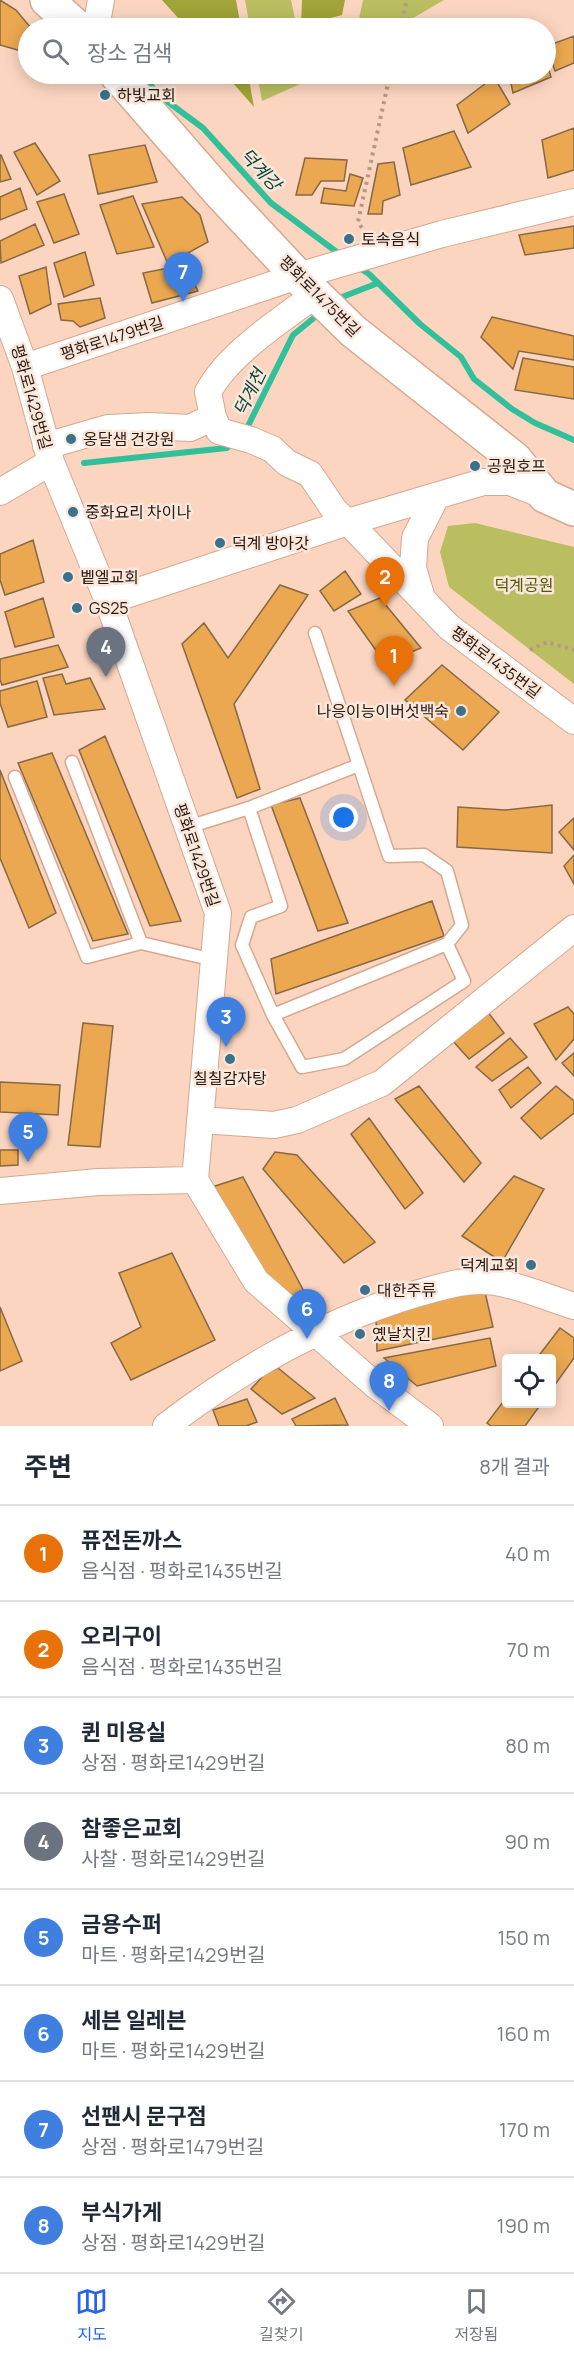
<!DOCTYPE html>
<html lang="ko">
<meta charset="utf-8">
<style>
body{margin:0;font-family:Manrope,"Noto Sans KR",sans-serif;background:#f2f2f3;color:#1f2937}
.controls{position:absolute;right:18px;bottom:18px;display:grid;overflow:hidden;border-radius:6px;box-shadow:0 3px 15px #0003}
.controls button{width:54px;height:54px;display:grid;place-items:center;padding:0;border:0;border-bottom:2px solid #e0e1e3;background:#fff;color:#1f2937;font:30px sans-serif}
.you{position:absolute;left:344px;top:818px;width:21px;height:21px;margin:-15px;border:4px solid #fff;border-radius:50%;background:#1a73e8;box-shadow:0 0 0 9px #1a73e833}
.badge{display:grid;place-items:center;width:39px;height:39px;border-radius:50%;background:#2563eb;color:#fff;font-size:20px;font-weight:700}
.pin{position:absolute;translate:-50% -50px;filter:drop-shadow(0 2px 3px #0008)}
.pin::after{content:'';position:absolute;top:32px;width:21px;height:18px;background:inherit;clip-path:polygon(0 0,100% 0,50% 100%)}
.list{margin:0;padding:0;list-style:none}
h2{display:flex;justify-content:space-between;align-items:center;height:78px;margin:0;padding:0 24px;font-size:26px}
h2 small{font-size:20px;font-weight:400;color:#747a83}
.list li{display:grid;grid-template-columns:39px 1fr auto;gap:18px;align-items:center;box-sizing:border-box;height:96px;padding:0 24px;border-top:2px solid #e0e1e3}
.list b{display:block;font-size:22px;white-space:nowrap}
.list p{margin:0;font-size:20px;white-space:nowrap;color:#747a83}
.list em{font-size:20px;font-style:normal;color:#747a83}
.icon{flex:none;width:33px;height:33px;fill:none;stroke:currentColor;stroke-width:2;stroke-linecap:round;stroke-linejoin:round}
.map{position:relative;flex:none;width:574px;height:1426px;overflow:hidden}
.search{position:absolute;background:#fff;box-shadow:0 3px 15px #0003;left:18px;right:18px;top:18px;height:66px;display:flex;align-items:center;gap:15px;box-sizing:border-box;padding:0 21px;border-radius:33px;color:#747a83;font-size:22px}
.sheet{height:846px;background:#fff}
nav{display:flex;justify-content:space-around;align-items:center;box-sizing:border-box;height:84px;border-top:2px solid #e0e1e3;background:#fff;font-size:16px;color:#747a83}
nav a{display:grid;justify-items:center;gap:3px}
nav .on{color:#2563eb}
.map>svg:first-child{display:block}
.green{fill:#babe61}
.forest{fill:#a1a438}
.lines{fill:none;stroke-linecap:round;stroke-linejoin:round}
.stream{stroke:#32c09b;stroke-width:6}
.building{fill:#eba851;stroke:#866845;stroke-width:1.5}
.lane-casing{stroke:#d5a88f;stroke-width:15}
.street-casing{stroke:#d5a88f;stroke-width:28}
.secondary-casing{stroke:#d5a88f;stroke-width:36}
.path{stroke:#b79887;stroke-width:4;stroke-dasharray:3 4.5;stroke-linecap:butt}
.lane{stroke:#fff;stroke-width:12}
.street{stroke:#fff;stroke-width:26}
.secondary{stroke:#fff;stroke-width:33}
.poi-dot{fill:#3a718c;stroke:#fae7dc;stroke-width:2}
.labels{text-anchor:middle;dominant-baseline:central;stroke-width:5;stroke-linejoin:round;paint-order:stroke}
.poi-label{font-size:16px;fill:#2a190f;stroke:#fae7dc;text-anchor:start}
.street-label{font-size:16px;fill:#2a190f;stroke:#fae7dc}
.park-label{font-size:16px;fill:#565804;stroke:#fae7dc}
.water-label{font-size:18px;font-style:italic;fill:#0c4738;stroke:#fae7dc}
</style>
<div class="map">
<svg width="574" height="1426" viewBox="0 0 574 1426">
<rect width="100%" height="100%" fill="#fbd5c0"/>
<path class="green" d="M245,0H291L297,28H250Z
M363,0H444L396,28H357Z
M257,74H308L309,80L262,101Z
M475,523L574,547V684L449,587L440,552L448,526Z"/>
<path class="forest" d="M162,0H236L241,28H187Z
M302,0H345L342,15L301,26Z
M225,74H248L254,107Z"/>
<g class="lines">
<path class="stream" d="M141,74L160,96L203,128L271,203L342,256
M358,267L369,274L420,324L461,357L474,379L512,409L535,423L574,440
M337,299L378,283
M245,432L293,335L320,313
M84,463L227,448L233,443"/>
</g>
<path class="building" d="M0,0L16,10L31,28H28V53L0,45Z
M574,36V63L555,71L547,46Z
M546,60L551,77L513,93L509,74H546Z
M494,77L510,104L468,133L457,105Z
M574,128V170L548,178L542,140Z
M454,131L471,167L411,185L403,148Z
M35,143L60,181L37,195L14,152Z
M145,145L157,182L98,194L89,155Z
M0,155H1L11,179L0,182Z
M305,158L347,160L344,181H321L312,195H296Z
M394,162L400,195L383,201L382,214H368L378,164Z
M350,174L363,178L354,206L321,203L324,188L346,191Z
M20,188L27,209L0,220V197Z
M64,194L79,234L54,243L37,202Z
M133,196L154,247L117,254L100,205Z
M182,197L200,215L208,242L168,264L142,204Z
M35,224L44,245L1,263L0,241Z
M574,226V248L525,255L519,235Z
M85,252L94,285L64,297L54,263Z
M46,267L51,304L30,314L19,276Z
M186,267L198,291L152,303L143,273L168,268L171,272Z
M100,298L105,318L80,327L73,321L61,320L58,304Z
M492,317L574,336V360L519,351L513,369L481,337Z
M523,358L574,367V399L515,390Z
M33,540L44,582L5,595L0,580V554Z
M345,571L361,594L334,611L320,591Z
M280,585L308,595L234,704L260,789L237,798L182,644L204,623L228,658Z
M43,598L54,637L15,647L5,612Z
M380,598L421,648L385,663L348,611Z
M58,645L68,667L2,685L0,680V659Z
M442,665L499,712L463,750L405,700Z
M62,674L66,684L90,678L105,709L54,715L43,678Z
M37,681L47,717L8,727L0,703V691Z
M105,736L181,921L150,926L79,750Z
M52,753L128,934L93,941L18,763Z
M0,770L56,913L29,928L0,858Z
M300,798L348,923L318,931L271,805Z
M552,805V853L457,847L458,807L505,810Z
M574,818V850L559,832Z
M574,855V884L564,866Z
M432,901L444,936L276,994L271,959Z
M568,1007L574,1014V1039L556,1060L534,1024Z
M487,1011L504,1033L469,1059L452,1040Z
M83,1023L113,1026L100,1147L68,1145Z
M510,1038L527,1057L492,1081L476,1067Z
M574,1053V1076L562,1063Z
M528,1067L541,1083L511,1108L499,1090Z
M0,1082L60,1085L58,1115L0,1112Z
M419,1086L481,1163L464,1182L395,1099Z
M556,1086L574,1101V1113L541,1139L521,1118Z
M369,1118L423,1193L405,1209L351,1134Z
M0,1150H18V1165L0,1166Z
M275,1152L297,1155L375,1242L344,1263L263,1169Z
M514,1176L544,1189L502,1262L462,1236Z
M243,1177L307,1297L294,1305L260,1275L209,1188Z
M172,1253L215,1340L131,1380L111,1343L141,1327L119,1273Z
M484,1288L493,1327L377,1351L376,1317Z
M0,1307L22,1361L0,1371Z
M560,1328L574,1338V1358L552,1389V1358H537Z
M490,1338L496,1366L417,1386L384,1358Z
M278,1368L315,1398L282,1414L251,1389L265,1374Z
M335,1398L348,1425L296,1426L292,1419Z
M506,1398V1404H541L525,1426H491L487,1423Z
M247,1399L257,1422L246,1426H219L213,1410Z"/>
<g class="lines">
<g class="lane-casing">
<path id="lane" d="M72,762L141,943
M359,765L389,856L424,855L447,871L462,925L447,944
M15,777L87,957L141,943L214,960
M249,808L359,765L315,633
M188,827L249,808L281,906L251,917L242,945L273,1015L447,944L464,981L344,1059L302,1067L273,1015"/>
</g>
<g class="street-casing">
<path id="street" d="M96,28L101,0
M0,299L25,367L51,462L108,601L218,913L195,1180L256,1281L374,1384L430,1426
M25,367L298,276L442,234L574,202
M213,417L219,431L251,440L272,449L287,463L310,474L335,511L350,524L449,627L574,721
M46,446L108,428L150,426L190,428L213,417L208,392C229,353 280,321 316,294
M0,492L51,462
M421,595L413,568L415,538L436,497
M108,601L348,522L483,482H510L545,496
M200,1120L274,1125L297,1120L382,1083L574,928
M0,1191L98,1182L195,1180
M166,1426C242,1368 327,1320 419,1293C444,1286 469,1278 495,1282C518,1285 551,1299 574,1306"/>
</g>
<g class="secondary-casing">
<path id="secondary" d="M47,0L78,28
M116,74L219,192L306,285L353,331L515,459L545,496L574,509"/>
</g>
<path class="path" d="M400,28L407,0
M366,234L358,222L390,74
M530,650L547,642L574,650"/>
<use href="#lane" class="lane"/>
<use href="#street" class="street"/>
<use href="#secondary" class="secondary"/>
</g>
<g class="poi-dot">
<circle cx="105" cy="95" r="6"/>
<circle cx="349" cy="239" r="6"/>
<circle cx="71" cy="439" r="6"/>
<circle cx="475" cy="466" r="6"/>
<circle cx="73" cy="512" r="6"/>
<circle cx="220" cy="543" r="6"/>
<circle cx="68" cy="577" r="6"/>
<circle cx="77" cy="608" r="6"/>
<circle cx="461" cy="711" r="6"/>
<circle cx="230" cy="1059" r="6"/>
<circle cx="531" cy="1265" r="6"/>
<circle cx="365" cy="1290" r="6"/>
<circle cx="360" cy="1334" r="6"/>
</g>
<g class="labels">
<g class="poi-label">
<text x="117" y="95">하빛교회</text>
<text x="361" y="239">토속음식</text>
<text x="83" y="439">옹달샘 건강원</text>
<text x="487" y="466">공원호프</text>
<text x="85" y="512">중화요리 차이나</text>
<text x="232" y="543">덕계 방아갓</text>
<text x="80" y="577">벹엘교회</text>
<text x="89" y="608">GS25</text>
<text x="449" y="711" text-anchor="end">나응이능이버섯백숙</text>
<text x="230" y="1078" text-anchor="middle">칠칠감자탕</text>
<text x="519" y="1265" text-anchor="end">덕계교회</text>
<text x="377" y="1290">대한주류</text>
<text x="372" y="1334">옜날치킨</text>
</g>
<g class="street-label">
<text transform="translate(320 296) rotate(45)">평화로1475번길</text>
<text transform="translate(112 338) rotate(-18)">평화로1479번길</text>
<text transform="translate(32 397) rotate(74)">평화로1429번길</text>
<text transform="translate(496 662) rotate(37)">평화로1435번길</text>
<text transform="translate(197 855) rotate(71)">평화로1429번길</text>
</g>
<g class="park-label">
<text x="524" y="585">덕계공원</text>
</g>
<g class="water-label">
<text transform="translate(261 169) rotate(47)">덕계강</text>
<text transform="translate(249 392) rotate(-64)">덕계천</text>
</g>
</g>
</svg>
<div class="controls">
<button><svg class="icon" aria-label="locate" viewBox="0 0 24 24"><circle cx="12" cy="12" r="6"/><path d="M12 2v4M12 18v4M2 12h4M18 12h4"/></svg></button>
</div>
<div class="you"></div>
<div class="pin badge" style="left:394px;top:686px;background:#e8710a">1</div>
<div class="pin badge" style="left:385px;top:607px;background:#e8710a">2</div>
<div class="pin badge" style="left:226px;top:1047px;background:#3f7fe0">3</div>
<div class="pin badge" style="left:106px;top:677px;background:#6b7280">4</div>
<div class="pin badge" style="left:28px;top:1162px;background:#3f7fe0">5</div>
<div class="pin badge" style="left:307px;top:1339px;background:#3f7fe0">6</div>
<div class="pin badge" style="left:183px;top:302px;background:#3f7fe0">7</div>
<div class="pin badge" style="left:389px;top:1411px;background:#3f7fe0">8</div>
<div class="search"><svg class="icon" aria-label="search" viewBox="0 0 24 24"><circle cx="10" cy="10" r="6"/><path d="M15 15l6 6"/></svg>장소 검색</div>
</div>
<section class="sheet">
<h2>주변<small>8개 결과</small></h2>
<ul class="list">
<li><span class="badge" style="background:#e8710a">1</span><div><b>퓨전돈까스</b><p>음식점 · 평화로1435번길</p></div><em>40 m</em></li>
<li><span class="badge" style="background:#e8710a">2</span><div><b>오리구이</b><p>음식점 · 평화로1435번길</p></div><em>70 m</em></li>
<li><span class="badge" style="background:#3f7fe0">3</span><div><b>퀸 미용실</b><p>상점 · 평화로1429번길</p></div><em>80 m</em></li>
<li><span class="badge" style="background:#6b7280">4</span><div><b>참좋은교회</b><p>사찰 · 평화로1429번길</p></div><em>90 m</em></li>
<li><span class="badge" style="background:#3f7fe0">5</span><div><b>금용수퍼</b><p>마트 · 평화로1429번길</p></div><em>150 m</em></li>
<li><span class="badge" style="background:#3f7fe0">6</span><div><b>세븐 일레븐</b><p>마트 · 평화로1429번길</p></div><em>160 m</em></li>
<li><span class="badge" style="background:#3f7fe0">7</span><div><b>선팬시 문구점</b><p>상점 · 평화로1479번길</p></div><em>170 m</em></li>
<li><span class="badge" style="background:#3f7fe0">8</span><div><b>부식가게</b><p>상점 · 평화로1429번길</p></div><em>190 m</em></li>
</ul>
</section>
<nav>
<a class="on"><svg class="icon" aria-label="map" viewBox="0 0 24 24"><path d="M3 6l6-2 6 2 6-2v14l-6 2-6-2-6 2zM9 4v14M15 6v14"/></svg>지도</a>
<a><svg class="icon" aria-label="directions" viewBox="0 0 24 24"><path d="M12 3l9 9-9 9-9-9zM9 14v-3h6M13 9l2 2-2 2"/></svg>길찾기</a>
<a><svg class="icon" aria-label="saved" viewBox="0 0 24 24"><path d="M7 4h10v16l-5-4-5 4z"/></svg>저장됨</a>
</nav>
